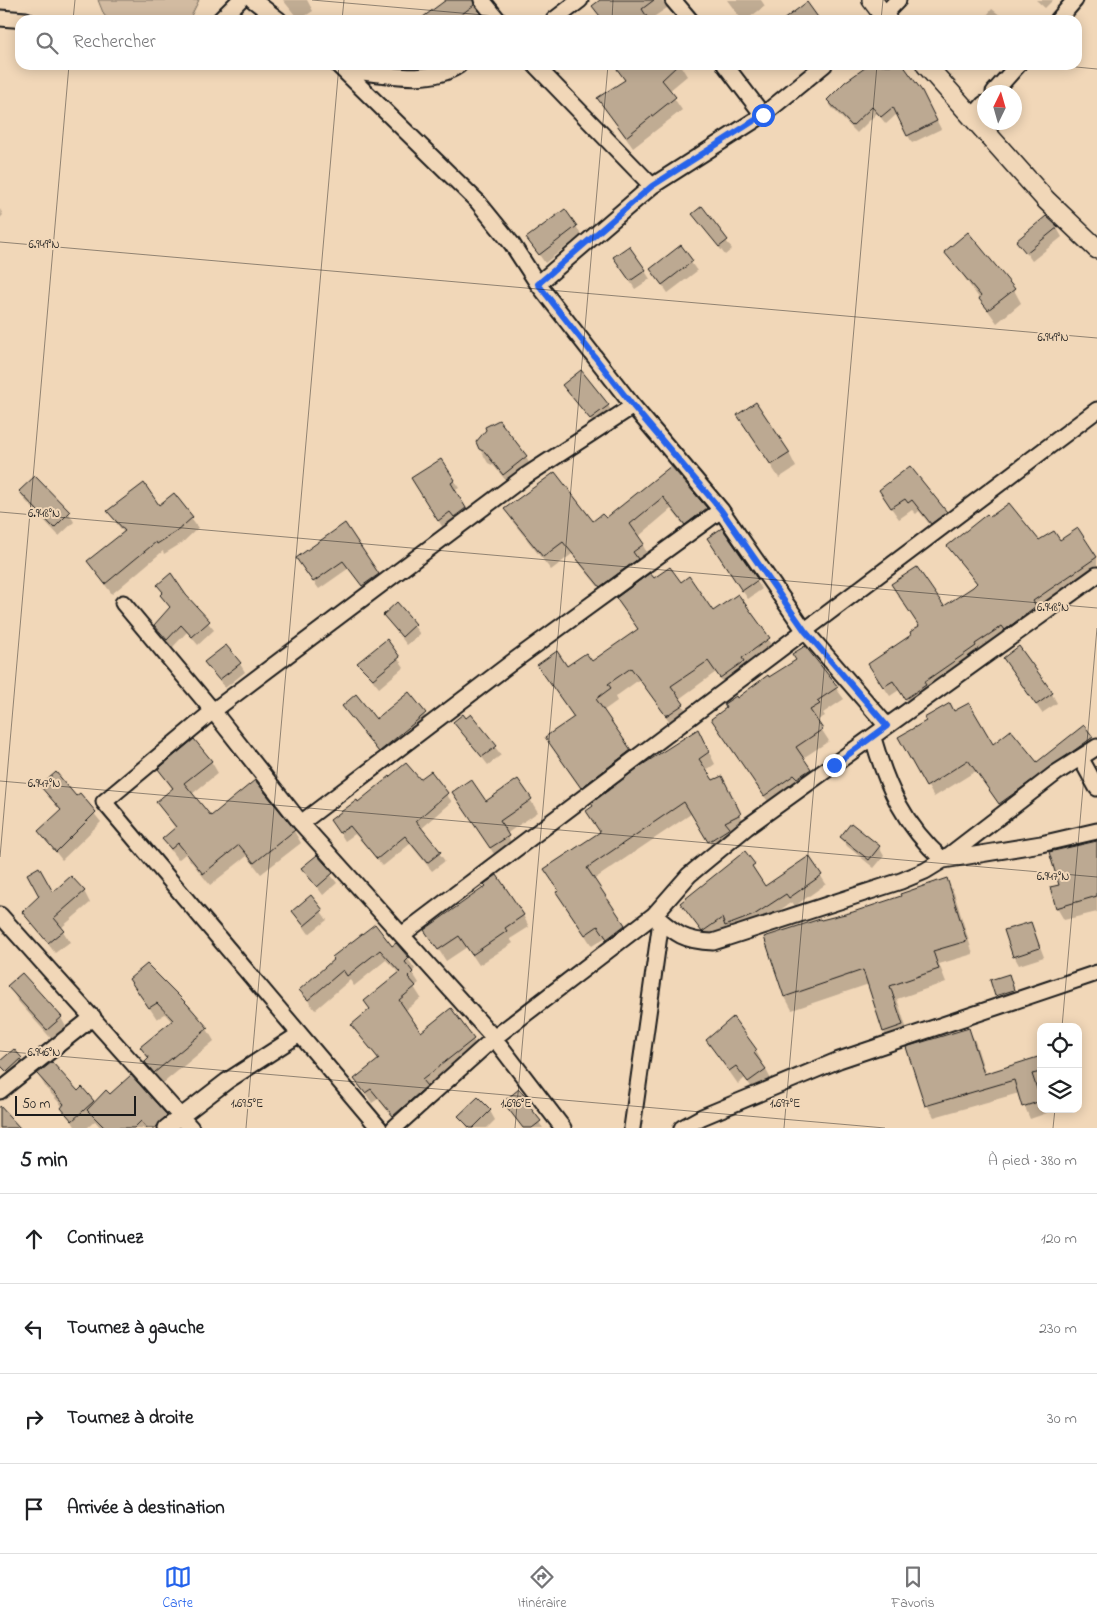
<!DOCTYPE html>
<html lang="fr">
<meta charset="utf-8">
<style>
body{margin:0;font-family:"Indie Flower",sans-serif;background:#f6f6f6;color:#202124}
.controls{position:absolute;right:15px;bottom:15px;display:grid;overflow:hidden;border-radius:10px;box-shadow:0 2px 12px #0003}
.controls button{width:45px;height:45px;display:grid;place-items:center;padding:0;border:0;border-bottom:1px solid #e0e0e0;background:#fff;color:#202124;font:25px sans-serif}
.compass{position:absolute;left:977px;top:85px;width:45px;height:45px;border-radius:50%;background:#fff;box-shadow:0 2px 12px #0003;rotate:5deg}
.scale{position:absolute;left:15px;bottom:12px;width:121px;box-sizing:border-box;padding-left:5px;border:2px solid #1c1c1c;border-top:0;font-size:14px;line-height:18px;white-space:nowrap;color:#1c1c1c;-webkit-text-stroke:4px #f1d7b8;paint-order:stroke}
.stop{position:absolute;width:15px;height:15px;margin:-11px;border:4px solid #2563eb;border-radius:50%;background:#fff}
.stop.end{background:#2563eb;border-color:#fff;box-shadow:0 1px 5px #0008}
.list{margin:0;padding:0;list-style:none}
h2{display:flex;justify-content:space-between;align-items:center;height:65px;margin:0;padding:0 20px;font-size:21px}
h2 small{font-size:16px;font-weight:400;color:#757577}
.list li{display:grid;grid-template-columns:32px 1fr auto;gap:15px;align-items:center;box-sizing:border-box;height:90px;padding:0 20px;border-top:1px solid #e0e0e0}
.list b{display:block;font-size:19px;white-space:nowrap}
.list em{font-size:16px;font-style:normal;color:#757577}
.icon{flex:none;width:28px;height:28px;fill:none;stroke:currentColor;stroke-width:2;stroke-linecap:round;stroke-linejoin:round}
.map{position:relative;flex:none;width:1097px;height:1128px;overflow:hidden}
.search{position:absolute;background:#fff;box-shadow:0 2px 12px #0003;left:15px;right:15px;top:15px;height:55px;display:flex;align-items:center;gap:12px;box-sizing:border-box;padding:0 18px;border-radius:15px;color:#757577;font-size:19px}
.sheet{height:425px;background:#fff}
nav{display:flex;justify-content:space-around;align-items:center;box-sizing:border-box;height:70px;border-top:1px solid #e0e0e0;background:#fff;font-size:14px;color:#757577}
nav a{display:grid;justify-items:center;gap:2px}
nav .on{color:#2563eb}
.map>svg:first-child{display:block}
.green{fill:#d2bba1;stroke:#776c5e}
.shadow{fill:#0003}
.building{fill:#bca992;stroke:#1c1c1c}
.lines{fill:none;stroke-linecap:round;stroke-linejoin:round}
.minor-casing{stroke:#1c1c1c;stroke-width:19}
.tertiary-casing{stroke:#1c1c1c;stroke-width:22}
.minor{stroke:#f1d7b8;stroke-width:15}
.tertiary{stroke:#f1d7b8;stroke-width:19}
.route{stroke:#2563eb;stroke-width:6}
.ticks{fill:none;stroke:#1c1c1c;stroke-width:1;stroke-opacity:0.45}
.ticks-label{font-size:12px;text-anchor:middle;fill:#1c1c1c;stroke:#f1d7b8;stroke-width:4;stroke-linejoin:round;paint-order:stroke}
</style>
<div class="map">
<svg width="1097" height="1128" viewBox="0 0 1097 1128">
<rect width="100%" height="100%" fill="#f1d7b8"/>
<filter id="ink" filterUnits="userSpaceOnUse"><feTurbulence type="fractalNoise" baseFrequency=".02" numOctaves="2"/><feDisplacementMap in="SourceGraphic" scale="10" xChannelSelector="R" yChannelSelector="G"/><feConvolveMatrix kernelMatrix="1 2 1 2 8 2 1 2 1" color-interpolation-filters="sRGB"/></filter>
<g filter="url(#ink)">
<path class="green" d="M98,0H199L189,20H110L104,15Z"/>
<path class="shadow" d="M283,0H307L313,11L299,20Z
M448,0H476L482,9L481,19L421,20Z
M602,0H662L667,8L649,20H602L596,9Z
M727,0H761L765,6L746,20H742Z
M1036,0H1053L1045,8Z
M992,9L1006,20H983Z
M616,65H680L687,76L669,91L682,110L633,148L598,99L625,81Z
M873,65H902L926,100L941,129L912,143L897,114L886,124L877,113L857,133L832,108L828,101Z
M702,208L732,249L725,255L694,214Z
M0,209L3,215L0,218Z
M576,226L581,235L545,263L528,239Z
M1057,228L1062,237L1032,261L1018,241Z
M680,247L697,271L668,293L651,269Z
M946,252L1014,290L1021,303L997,323Z
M614,257L645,271L650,279L635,289Z
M564,385L608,405L613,414L596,427Z
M747,429L789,453L796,467L779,478Z
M480,449L526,457L533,471L512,488L494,466L488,463Z
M440,460L459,488L454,491L469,517L459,524L456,519L443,528L413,478Z
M671,467L706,509L714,522L693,537L671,509L638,537L650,558L608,599L572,554L551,570L513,522L506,510L593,522L605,520Z
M910,468L953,524L938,535L919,511L916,514L912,510L899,519L887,502Z
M35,478L69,513L74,522L59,536L25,500L20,492Z
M174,495L198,528L182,543L164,554L163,551L112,594L88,562L124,533L108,512L158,507Z
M344,525L383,583L367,593L349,568L319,589L302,566Z
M722,530L762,589L748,599L713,547Z
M1078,530L1097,557V571L912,708L899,690L890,696L875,674L913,635L944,608L977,584L948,546L1060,542Z
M653,580L681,584L713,613L738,595L776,652L728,690L716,672L679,699L690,717L674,728L640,679L615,697L617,701L603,711L638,763L589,800L546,738L574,718L539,666L567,667L592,663L638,630L618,598Z
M159,585L185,595L214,630L198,645L187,632L172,648L155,625L171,609L161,595L164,593Z
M397,604L420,634L407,645L384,615Z
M386,641L404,667L379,688L359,663Z
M805,647L844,699L823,713L825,716L816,721L829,741L803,758L816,780L771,806L719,730L737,700L797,660Z
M206,662L240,664L245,672L225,688Z
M1010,667L1052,694L1057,703L1042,713Z
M409,694L430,723L384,760L344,706L376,721Z
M954,713L992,746L1036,764L1092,737L1097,746L1006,814L976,771L934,797L900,738L927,722Z
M455,723L495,747L501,755L488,765Z
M704,742L715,764L705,771L713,782L728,790L746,826L716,853L691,814L593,880L631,938L615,950L606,937L592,946L565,904L559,892L601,833L587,812Z
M211,761L218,773L192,794L211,817L294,831L301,843L261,874L247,856L210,885L185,854L178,860L171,851L164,839L176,829L157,802L173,790L159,770Z
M431,773L452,802L421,829L445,861L432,871L410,844L383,866L355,834L345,841L337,828L358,804L420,781Z
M518,781L538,812L506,834L515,848L498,860L461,804L485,803Z
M42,786L76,798L79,795L101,822L62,860L39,831L61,811Z
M841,837L879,847L884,856L874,868L847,846Z
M1097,842V912L1064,920L1057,908L1051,888L1060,885Z
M744,853L765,888L809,858L826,884L795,906L792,902L759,924L731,934L727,927L710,940L687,912Z
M317,857L337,883L323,895L303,868Z
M946,880L954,893L973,954L939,964L946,982L897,999L910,1039L892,1045L884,1032L869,984L792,1010L785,997L766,938L903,897Z
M84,891L90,903L61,928L70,942L55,953L24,912L53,894Z
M311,897L327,920L309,934L293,912Z
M523,915L529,927L510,939L513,943L479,965L467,947L446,961L433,941Z
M1031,923L1044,957L1019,965L1014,956Z
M392,947L408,959L415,969L412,972L419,983L414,987L421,998L405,1011L421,1034L473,1040L479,1050L400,1126L378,1099L372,1103L356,1079L379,1060L353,1025L371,1010L366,1002L400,974L386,960L354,986L350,980L315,1010L300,990L335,959L334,957Z
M22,975L61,1018L69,1032L55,1043L17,1000L9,986Z
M1008,975L1018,999L1002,1004L997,995Z
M138,991L207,1029L214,1041L162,1084L146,1062L149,1060L141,1048L172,1022L165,1014L157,1019Z
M733,1019L756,1051L773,1083L757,1095L745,1078L738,1084L707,1040Z
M968,1029L975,1041L986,1075L1041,1058V1086L1038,1087L1041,1109H1045L1047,1113L1030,1119L1019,1093L934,1117L927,1105Z
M14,1050L24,1063L10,1075L0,1063Z
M38,1074L78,1093L82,1089L94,1104L110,1096L131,1077L166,1116L173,1128H101L95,1121L87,1128H76L63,1107L46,1088Z
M519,1091L530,1107L529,1108L543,1128H523L508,1109L504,1102Z
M490,1111L495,1120L487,1128H468L460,1116Z"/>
<path class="building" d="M446,0H473L474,5L454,20H419Z
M600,0H654L642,9L649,20H603L592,6Z
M807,2L820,20H783Z
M614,65H678L662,80L676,97L626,137L597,98L625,80Z
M869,65H903L922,91L937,121L907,136L893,107L881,117L872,107L852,126L827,100L845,82Z
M702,206L728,240L719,247L692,214Z
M565,209L577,226L539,255L526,238Z
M1046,216L1058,227L1026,253L1016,241Z
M968,232L1015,289L988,310L979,299L981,296L944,252Z
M681,245L693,261L662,285L650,269Z
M629,246L646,270L630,281L613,257Z
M581,370L609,405L590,419L562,385Z
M756,402L790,453L771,465L737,415Z
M499,420L527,456L503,475L485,452L479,449L476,442L486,430L485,427Z
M441,459L455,480L451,483L466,508L454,517L450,512L438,521L411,478Z
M671,466L707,508L685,525L663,497L630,524L644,544L633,552L638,559L600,587L563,542L543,557L504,509L555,472L593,521L602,514L606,518Z
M910,466L947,512L931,524L912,500L908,503L905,499L891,508L879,490Z
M35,476L70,512L54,528L19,491Z
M144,483L159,505L174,493L193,517L176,532L157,544L156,542L105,584L87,561L125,531L107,511Z
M1009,503L1039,540L1054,531L1060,540L1078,528L1097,557L1033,601L1036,606L1018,620L1005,630L1002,626L975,644L976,646L924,682L926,685L905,699L893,681L883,687L868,664L911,635L910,632L919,626L891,584L917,567L944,606L973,587L977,583L947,546L987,514L990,517Z
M345,523L379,574L362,586L343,561L313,582L296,558Z
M722,528L758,580L742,591L707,538Z
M670,567L681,582L689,576L713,611L738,594L770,638L742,658L744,661L720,678L708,661L671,686L684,704L666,716L631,668L608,684L611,688L596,699L631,750L581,788L545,737L574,717L537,665L557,651L567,666L586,653L592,661L638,629L616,598L650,573L654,578Z
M171,573L186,595L210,621L192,637L181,625L167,640L154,625L170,607L160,595L163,592L157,585Z
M397,602L416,624L402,637L383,615Z
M387,639L400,657L373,679L357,663Z
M226,645L241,663L219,680L204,662Z
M805,646L838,687L817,701L820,704L810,710L823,729L796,747L811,769L797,778L794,775L764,796L711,719L726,708L724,704L736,696L737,698L768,675L769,677L796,660L792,654Z
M1019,646L1053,693L1036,705L1003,658Z
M409,692L426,713L379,752L342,706L356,694L376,719Z
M950,703L954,711L969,703L993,744L1011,730L1037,762L1084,725L1093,737L999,804L968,760L926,787L898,737L926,721L924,718Z
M463,714L466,718L471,714L497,746L482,757L453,722Z
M698,729L709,752L699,759L713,780L722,776L741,814L725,822L730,828L708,842L684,802L587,868L625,925L607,939L598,926L585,935L556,892L559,891L544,869L600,832L586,811L593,806L591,803L642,765Z
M194,739L212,761L184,783L211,816L255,780L295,830L254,863L239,845L203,874L178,843L171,849L162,839L176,827L156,802L173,788L158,769Z
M406,763L420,779L431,771L448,793L416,821L441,852L427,863L405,836L377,859L350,826L339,833L330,820L357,800L358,802Z
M56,772L76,796L80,793L96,812L56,852L38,831L61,810L40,786Z
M471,779L486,801L518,779L532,799L500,821L509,836L490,848L452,792Z
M851,823L880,846L869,860L840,837Z
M1097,841V896L1056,908L1050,887L1059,885L1049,852Z
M745,851L755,864L752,866L765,886L809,856L822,875L789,898L786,894L754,915L725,926L722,918L702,932L680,903Z
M317,855L333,873L317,887L301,868Z
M39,867L53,892L71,876L85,891L54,918L64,930L48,943L22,912L39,896L27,874Z
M497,875L524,915L505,928L507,931L472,955L459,936L438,950L424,930L486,886L484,884Z
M947,878L967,941L933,951L939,969L890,986L903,1025L883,1032L863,970L784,997L764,937L820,919L821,920L853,912L901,896L900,894Z
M311,895L323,910L304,926L292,911Z
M1031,922L1040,948L1013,957L1004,930Z
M375,924L392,946L396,943L409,958L405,962L413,972L408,977L416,986L399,1000L421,1032L451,1008L474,1039L422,1080L427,1086L393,1116L371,1089L365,1093L354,1079L379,1059L351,1025L370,1009L364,1001L400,972L380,950L347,976L343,970L308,1000L299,990L334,959L332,957Z
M147,964L188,1005L208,1028L154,1073L145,1062L149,1058L140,1047L173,1020L157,1003L149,1008L129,979Z
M22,973L62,1017L47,1030L7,986Z
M1009,974L1014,990L995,996L990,980Z
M733,1017L757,1050L754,1053L766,1069L748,1082L736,1066L729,1071L706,1040Z
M969,1028L984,1074L1041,1056V1072L1032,1074L1041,1101L1022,1107L1014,1080L925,1106L906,1047Z
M14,1049L22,1058L7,1072L0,1065V1061Z
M52,1062L78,1091L82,1087L94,1101L72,1121L61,1108L64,1104L37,1074Z
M131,1075L167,1115L155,1128H147L141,1121L134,1128H105L87,1110L106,1090L110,1094Z
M519,1089L527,1099L525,1101L541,1121L532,1128H523L503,1102Z
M478,1097L491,1110L473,1128H470L458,1116Z
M0,1106L20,1128H0Z"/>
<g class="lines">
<g class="minor-casing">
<path id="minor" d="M253,0L279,20
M482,0L498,20
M673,0L690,20
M0,18L26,20
M220,20L240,0
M554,20L580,0
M879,20L898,0
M1058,20L1075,0
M338,65L478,202L512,244L538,284L633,406L721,510L805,631L887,726
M535,65L652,186
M725,65L763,115
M345,70C379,73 429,86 459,65
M994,92L1018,65
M972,118L984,104
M538,284L652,186L763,115L824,65
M123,603L213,711L301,823L494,1038L563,1128
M873,738C887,787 904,825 943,860
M1081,759L1097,788
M301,823L515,660L721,510
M944,860L1041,844L1097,831
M0,915L191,1128
M654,915C675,933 683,941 713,942L901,881L925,871L943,860L1056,773L1097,747
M403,934L1097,410
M0,1091L93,1017
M166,1128L227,1081L298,1035
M379,1128L104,802L213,711L524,477L633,406
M394,1128L494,1038L654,915L689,875L747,827L1097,575
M632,1128L661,921
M682,1128L702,1117L839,1060L1097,973"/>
</g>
<g class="tertiary-casing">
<path id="tertiary" d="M872,0L887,20
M926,65L1046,200L1097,249"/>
</g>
<use href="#minor" class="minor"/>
<use href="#tertiary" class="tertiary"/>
</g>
</g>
<g class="lines" filter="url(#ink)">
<path class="route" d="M763,115L652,186L538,284L633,406L721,510L805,631L887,726L834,765"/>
</g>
<path class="ticks" d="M312,0L541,20M73,20L75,0M342,20L344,0M612,20L613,0M881,20L883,0M1055,65L1097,69M0,242L1097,338M0,512L1097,608M0,781L1097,877M0,857L69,65M1062,1027L1097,628M0,1051L885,1128M246,1128L339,65M515,1128L608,65M784,1128L877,65M1053,1128L1055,1109"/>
<g class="ticks-label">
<text x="44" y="248">6.949°N</text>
<text x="1053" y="341">6.949°N</text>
<text x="44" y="517">6.948°N</text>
<text x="1053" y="611">6.948°N</text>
<text x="44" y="787">6.947°N</text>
<text x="1053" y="880">6.947°N</text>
<text x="44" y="1056">6.946°N</text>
<text x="247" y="1107">1.695°E</text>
<text x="516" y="1107">1.696°E</text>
<text x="785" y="1107">1.697°E</text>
</g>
</svg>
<div class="controls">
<button><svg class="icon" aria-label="locate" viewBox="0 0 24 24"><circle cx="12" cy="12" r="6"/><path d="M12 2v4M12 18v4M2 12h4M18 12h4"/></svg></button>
<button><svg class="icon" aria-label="layers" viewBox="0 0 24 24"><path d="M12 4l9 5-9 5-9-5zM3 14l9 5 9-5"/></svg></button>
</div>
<svg class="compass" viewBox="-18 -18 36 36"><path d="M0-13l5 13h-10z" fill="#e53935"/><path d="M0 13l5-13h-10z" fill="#757577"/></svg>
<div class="scale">50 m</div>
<div class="stop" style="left:763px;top:115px"></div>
<div class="stop end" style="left:834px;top:765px"></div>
<div class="search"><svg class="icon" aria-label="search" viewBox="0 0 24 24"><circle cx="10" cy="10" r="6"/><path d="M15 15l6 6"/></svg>Rechercher</div>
</div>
<section class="sheet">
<h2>5 min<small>À pied · 380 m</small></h2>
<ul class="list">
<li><svg class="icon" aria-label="ahead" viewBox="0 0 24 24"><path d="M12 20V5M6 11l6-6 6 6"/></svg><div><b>Continuez</b></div><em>120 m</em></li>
<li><svg class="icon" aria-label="left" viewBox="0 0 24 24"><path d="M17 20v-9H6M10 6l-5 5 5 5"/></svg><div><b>Tournez à gauche</b></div><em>230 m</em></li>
<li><svg class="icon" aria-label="right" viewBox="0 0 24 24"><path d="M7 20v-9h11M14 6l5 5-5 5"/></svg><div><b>Tournez à droite</b></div><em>30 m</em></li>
<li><svg class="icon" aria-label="arrive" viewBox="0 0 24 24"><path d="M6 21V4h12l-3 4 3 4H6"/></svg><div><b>Arrivée à destination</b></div></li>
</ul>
</section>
<nav>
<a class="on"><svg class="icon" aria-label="map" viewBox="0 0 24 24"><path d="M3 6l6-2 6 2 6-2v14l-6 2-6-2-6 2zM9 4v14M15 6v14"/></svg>Carte</a>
<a><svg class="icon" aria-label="directions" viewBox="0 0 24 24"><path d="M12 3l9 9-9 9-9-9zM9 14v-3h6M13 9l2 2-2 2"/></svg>Itinéraire</a>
<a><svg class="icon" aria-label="saved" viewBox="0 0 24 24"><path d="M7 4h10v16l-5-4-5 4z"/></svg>Favoris</a>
</nav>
